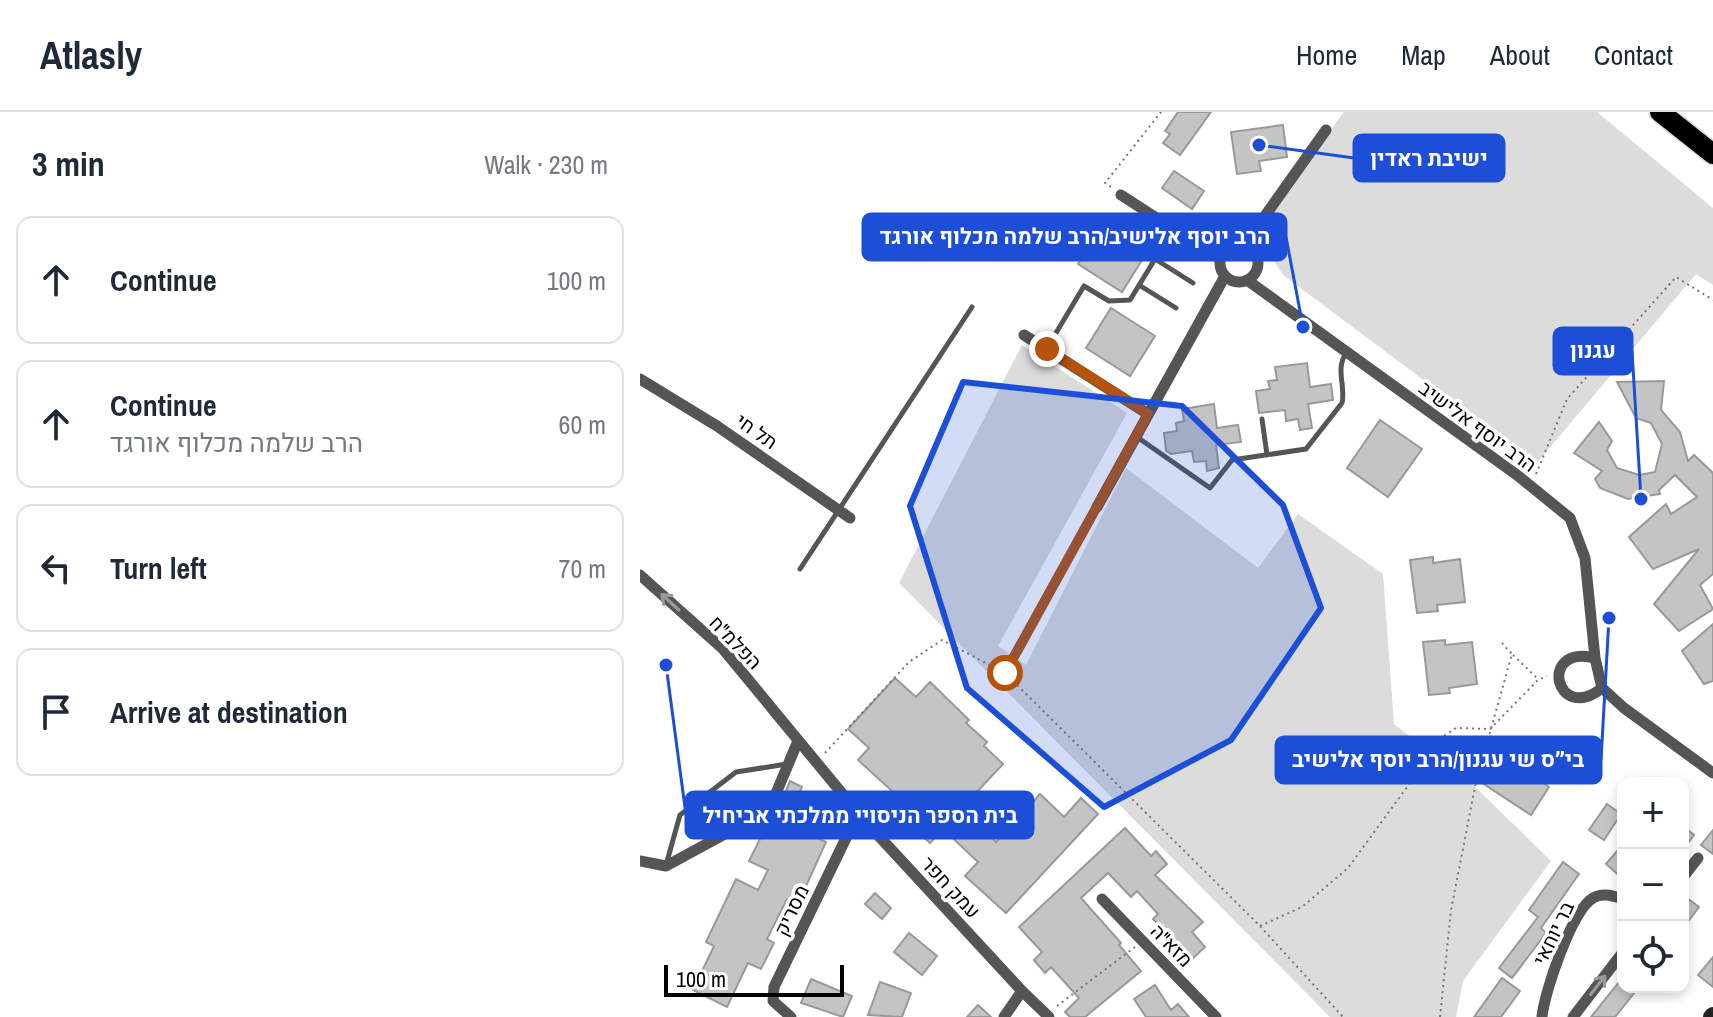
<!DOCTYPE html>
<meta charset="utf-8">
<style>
body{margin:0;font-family:"Archivo Narrow",Heebo,sans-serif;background:#f6f6f7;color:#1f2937}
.controls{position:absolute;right:24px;bottom:24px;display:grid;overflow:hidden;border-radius:16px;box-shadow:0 4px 12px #0003}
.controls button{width:72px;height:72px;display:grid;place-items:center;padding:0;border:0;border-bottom:2px solid #e0e1e3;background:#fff;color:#1f2937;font:40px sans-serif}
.scale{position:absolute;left:24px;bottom:20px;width:180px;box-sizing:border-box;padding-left:8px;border:4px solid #000;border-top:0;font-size:22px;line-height:28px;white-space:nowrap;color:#000;-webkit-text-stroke:6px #fff;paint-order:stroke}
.stop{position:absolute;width:24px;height:24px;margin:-18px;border:6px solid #b45309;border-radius:50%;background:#fff}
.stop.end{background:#b45309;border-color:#fff;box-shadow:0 2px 8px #0008}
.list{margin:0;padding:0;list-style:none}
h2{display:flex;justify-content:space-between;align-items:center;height:104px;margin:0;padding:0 32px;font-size:34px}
h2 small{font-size:26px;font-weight:400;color:#747a83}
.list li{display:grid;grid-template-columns:52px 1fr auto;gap:24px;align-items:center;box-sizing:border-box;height:128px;margin:0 16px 16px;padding:0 16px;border:2px solid #e0e1e3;border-radius:16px}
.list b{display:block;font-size:30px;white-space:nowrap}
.list p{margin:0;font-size:26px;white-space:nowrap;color:#747a83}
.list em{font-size:26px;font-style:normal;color:#747a83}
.icon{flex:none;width:44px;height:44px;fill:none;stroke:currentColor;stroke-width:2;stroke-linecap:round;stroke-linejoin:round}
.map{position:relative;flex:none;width:1073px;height:905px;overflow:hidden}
header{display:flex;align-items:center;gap:48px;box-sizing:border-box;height:112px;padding:0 40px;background:#fff;border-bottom:2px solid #e0e1e3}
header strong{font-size:38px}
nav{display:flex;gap:44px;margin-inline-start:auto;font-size:28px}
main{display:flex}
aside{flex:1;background:#fff}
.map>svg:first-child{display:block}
.green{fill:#dcdcdc}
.building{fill:#c4c4c4;stroke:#999;stroke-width:2}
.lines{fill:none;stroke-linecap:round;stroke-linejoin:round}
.motorway-casing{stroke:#dbdbdb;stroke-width:23}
.path{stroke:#777;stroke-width:2;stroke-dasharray:2 4;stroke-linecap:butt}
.service{stroke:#555;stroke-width:5}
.minor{stroke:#555;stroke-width:11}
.secondary{stroke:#222;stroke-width:16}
.motorway{stroke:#000;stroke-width:20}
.oneway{stroke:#999}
.route{stroke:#b45309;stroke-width:10}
.marked{fill:#1d4ed8;fill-opacity:0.2;stroke:#1d4ed8;stroke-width:6;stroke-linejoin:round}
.labels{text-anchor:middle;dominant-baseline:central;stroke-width:7;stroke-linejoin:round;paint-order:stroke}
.street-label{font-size:20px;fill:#000;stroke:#fff}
.leader{fill:none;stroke:#1d4ed8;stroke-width:3}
.callout-dot{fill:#1d4ed8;stroke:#fff;stroke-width:3}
.callout{fill:#1d4ed8;stroke:#1d4ed8;stroke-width:3}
.callout-label{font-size:22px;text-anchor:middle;font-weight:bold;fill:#fff}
</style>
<header>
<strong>Atlasly</strong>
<nav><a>Home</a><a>Map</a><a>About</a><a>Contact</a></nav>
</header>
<main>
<aside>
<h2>3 min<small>Walk · 230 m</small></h2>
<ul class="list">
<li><svg class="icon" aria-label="ahead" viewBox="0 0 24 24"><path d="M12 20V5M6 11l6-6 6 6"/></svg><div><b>Continue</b></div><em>100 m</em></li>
<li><svg class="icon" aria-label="ahead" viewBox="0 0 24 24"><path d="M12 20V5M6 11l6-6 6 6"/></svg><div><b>Continue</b><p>הרב שלמה מכלוף אורגד</p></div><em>60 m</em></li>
<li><svg class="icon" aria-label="left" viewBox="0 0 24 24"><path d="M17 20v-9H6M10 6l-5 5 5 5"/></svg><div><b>Turn left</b></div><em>70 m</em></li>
<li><svg class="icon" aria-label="arrive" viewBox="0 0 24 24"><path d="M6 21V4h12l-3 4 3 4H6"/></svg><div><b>Arrive at destination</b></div></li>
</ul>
</aside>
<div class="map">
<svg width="1073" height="905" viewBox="0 0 1073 905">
<rect width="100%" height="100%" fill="#fff"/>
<path class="green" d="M704,0H957L1073,96V173L1056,162L896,352L643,163L631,144L618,116Z
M382,233L487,301L358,534L386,553L486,356L618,456L658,402L743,462L754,612L828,668L911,749L823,869L816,905H690L259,471Z"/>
<path class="building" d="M538,0H571L540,43L523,31L530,22L525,19Z
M643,13L647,45L619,49L621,59L597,62L591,20Z
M534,59L564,79L552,97L522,76Z
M463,112L507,140L482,180L438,152Z
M471,196L515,224L490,264L446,236Z
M667,251L670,275L691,272L693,288L668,292L672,316L660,318L658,307L646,309L645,298L619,301L616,279L630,277L628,269L637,268L635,255Z
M1024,269L1021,298L1040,320L1048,349L1054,343L1073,361V462L1060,473L1073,497L1039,519L1014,492L1059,437L1013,457L989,425L1026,392L1031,402L1057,385L1035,363L1019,378L1020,382L988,387L960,376L955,367L962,359L934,341L959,310L972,329L967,338L977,356L999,363L1015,360L1022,332L1011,311L996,306L977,270Z
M574,292L577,316L598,313L601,330L576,333L579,356L567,359L566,349L554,350L552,339L531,342L526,339L524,321L537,319L536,311L544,309L542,297Z
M740,308L782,337L748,385L707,356Z
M793,445V451L820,447L825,490L797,493L798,499L777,501L770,448Z
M1073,512V569L1064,572L1042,539Z
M805,528V533L832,530L837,572L809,576L810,581L789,583L783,530Z
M255,566L276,585L290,570L329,608L326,611L347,630L344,634L363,652L321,697L356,730L400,682L424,705L441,686L458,702L366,801L325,764L338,750L303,717L290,731L270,713L269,715L254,701L264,690L218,648L229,636L208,617Z
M938,636L956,650L940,671L922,658Z
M857,641L909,675L891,703L839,669Z
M150,669L162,675L160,679L179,688L164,719L186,730L158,792L147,787L127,827L134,831L121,857L108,851L87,895L53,878L74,834L66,830L96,767L118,778L128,758L109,749L130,707L137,701Z
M967,692L981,702L964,728L949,718Z
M1043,714L1054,723L1043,738Z
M485,716L511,744L516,739L527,752L515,763L563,810L552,820L565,835L551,848L513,807L518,802L497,779L491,785L468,761L441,786L481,831L479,833L501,859L445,905H430L425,900L439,886L411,855L405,861L394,848L402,840L379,815Z
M1073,718V742L1061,733Z
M983,732V767L966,752Z
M923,750L939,762L901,816L906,821L872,866L859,856L898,805L889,798Z
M235,781L251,796L242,807L225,792Z
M1043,783L1059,795L1043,816Z
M269,821L297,844L282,863L254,840Z
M1073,845V875L1058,863Z
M983,865V875H989L995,880L975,905H951Z
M862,866L880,879L861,905H834Z
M171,867L212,884L203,905L161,891Z
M240,870L271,881L262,905L228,903Z
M515,873L531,898L538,892L549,905H506L494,887Z
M338,893L351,905H327Z"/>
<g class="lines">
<g class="motorway-casing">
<path id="motorway" d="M1020,0L1073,42"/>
</g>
<path class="path" d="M471,75L465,71L521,0
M896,362L927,287L1036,165L1073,188
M873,543L897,566
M366,559L451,407
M185,641L269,550L302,528L365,561L620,814L703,905
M620,814L662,795L708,756L805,623L816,616L850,617L898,568L907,564
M417,894L495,835
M800,905L811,798L836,670L872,542L860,529"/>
<path class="service" d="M499,173L536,196
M407,236L444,174L469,189L490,188L515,147L553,171
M622,307L627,343
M497,325L570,376L592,348L666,337L702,291C706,274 695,258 706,241
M160,457L332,195
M26,753L40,703L96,660L147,652"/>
<path class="minor" d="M481,83L580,147
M580 151a19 19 0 1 1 38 0a19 19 0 1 1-38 0Z
M605,132L686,18
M607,168L877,363L930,406L945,446L955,546L962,576
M384,223L508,302
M0,267L77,314L210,406
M457,395L585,164
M0,463L83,537L224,708L382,879L409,905
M955,546C897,532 916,613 962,576
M962,576L984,596L1073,661
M0,749L26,754L129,698L158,629
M1043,765L1058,746
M462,787L576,905
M151,905L133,889L134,875L207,724L224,708
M364,905L382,879
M902,905C904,881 932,798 953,786C963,780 973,784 983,787
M933,905L983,840"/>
<path class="secondary" d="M1071,905L1073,903"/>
<use href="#motorway" class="motorway"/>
</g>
<defs><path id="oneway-shaft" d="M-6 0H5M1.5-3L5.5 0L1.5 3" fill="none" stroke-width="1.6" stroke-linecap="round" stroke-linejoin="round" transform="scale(2)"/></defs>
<g class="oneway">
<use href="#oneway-shaft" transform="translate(30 490) rotate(-138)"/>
<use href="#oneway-shaft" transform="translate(958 873) rotate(-52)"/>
</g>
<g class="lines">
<path class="route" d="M365,561L508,302L407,237"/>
</g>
<path class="marked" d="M323,270L542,294L643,393L681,496L591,628L464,695L327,576L270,394Z"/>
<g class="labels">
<g class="street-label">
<text transform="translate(838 314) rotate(36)">הרב יוסף אלישיב</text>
<text transform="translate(117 319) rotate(35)">תל חי</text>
<text transform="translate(96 530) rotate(46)">הפלמ"ח</text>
<text transform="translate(311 775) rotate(47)">עמק חפר</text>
<text transform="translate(151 798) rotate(-64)">מסריק</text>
<text transform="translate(913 821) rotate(-64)">בר יוחאי</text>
<text transform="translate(532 833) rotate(46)">מזא"ה</text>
</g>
</g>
<path class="leader" d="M619 33L714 46M663 215L646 125M1001 387L992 239M969 506L961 648M26 553L46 703"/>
<g class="callout-dot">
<circle cx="619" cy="33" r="8"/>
<circle cx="663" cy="215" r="8"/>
<circle cx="1001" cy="387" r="8"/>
<circle cx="969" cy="506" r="8"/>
<circle cx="26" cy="553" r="8"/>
</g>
<g class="callout">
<rect x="714" y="23" width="150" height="46" rx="8"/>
<rect x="223" y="102" width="423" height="46" rx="8"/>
<rect x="914" y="216" width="78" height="46" rx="8"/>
<rect x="636" y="625" width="325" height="46" rx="8"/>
<rect x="46" y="680" width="347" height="46" rx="8"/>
</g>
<g class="callout-label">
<text x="789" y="54">ישיבת ראדין</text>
<text x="435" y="132">הרב יוסף אלישיב/הרב שלמה מכלוף אורגד</text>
<text x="953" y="246">עגנון</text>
<text x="798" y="655">בי״ס שי עגנון/הרב יוסף אלישיב</text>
<text x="220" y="711">בית הספר הניסויי ממלכתי אביחיל</text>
</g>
</svg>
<div class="controls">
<button>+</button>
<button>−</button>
<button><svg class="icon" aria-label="locate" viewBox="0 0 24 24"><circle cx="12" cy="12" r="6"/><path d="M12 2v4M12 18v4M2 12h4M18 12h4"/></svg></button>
</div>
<div class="scale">100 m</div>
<div class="stop" style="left:365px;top:561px"></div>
<div class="stop end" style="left:407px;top:237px"></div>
</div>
</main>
